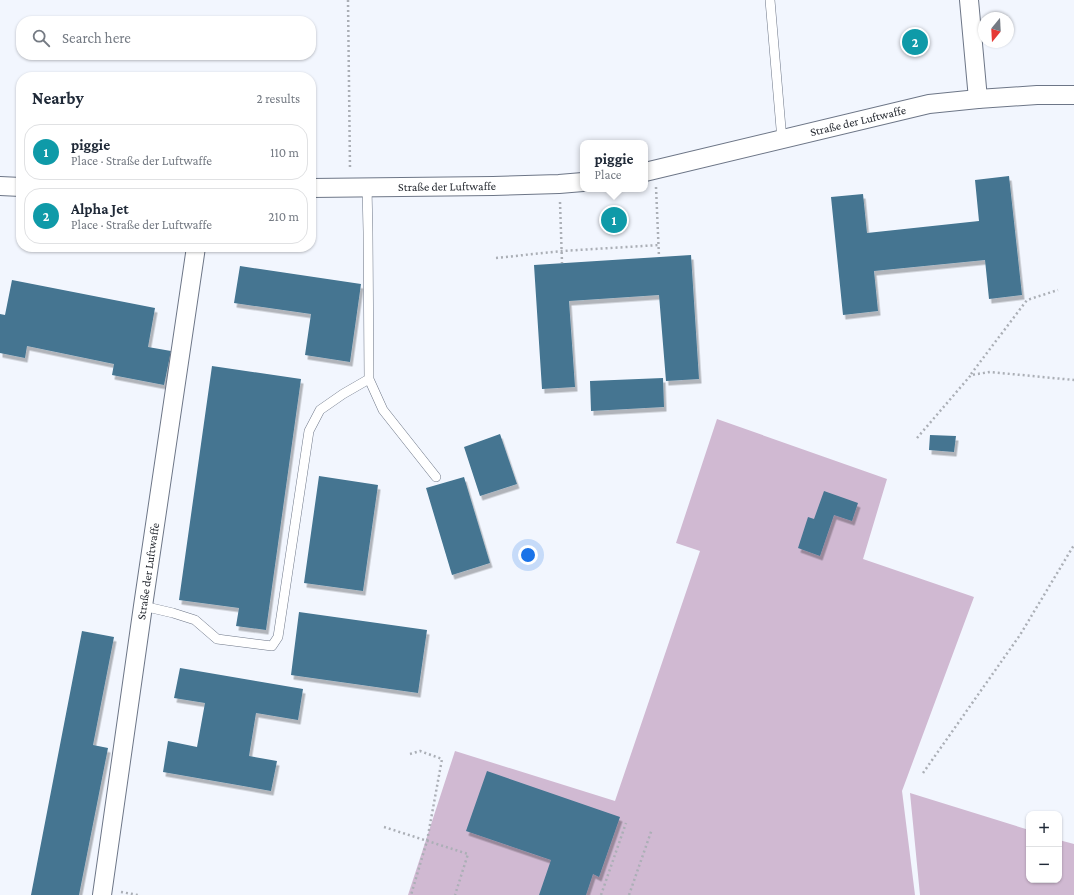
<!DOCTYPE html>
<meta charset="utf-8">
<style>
body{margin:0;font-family:"Crimson Pro",serif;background:#f6f6f7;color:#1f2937}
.controls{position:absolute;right:12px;bottom:12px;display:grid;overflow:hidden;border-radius:8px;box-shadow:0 1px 3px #0004}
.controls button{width:36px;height:36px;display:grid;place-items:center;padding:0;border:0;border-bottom:1px solid #e0e1e3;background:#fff;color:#1f2937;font:20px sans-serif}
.compass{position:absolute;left:978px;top:12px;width:36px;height:36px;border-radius:50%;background:#fff;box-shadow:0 1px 3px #0004;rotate:198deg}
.you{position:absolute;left:528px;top:555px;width:14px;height:14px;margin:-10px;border:3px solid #fff;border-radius:50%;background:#1a73e8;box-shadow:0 0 0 6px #1a73e833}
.badge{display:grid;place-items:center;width:26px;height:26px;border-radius:50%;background:#727a25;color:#fff;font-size:13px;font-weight:700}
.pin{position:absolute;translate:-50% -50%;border:2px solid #fff;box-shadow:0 1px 4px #0006}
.popup{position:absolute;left:580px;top:140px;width:68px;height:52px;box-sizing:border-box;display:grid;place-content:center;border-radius:8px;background:#fff;filter:drop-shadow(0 1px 3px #0005);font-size:13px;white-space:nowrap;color:#747a83}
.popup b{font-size:15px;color:#1f2937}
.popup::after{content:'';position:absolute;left:50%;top:100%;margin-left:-8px;border:8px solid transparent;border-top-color:#fff}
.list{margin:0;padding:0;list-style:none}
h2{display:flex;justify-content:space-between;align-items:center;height:52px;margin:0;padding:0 16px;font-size:17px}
h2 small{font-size:13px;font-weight:400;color:#747a83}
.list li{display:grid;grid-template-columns:26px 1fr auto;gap:12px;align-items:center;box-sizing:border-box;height:56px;margin:0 8px 8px;padding:0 8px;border:1px solid #e0e1e3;border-radius:16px}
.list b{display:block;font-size:15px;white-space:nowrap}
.list p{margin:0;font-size:13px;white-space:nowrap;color:#747a83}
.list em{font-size:13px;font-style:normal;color:#747a83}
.icon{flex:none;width:22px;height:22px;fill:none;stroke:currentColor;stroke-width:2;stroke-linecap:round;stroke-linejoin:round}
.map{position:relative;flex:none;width:1074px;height:895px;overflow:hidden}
.search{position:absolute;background:#fff;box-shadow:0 1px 3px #0004;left:16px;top:16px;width:300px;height:44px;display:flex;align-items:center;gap:10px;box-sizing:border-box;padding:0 14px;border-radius:16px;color:#747a83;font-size:15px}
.panel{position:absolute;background:#fff;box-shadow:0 1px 3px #0004;left:16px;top:72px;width:300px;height:180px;border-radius:16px}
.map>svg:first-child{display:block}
.green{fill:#d0b9d2}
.building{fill:#447591;filter:url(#shadow)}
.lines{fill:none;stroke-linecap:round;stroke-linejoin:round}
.lane-casing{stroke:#6d7687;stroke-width:10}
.street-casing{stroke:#6d7687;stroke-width:20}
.path{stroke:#abafb6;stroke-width:2.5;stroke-dasharray:2 3;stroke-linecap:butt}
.lane{stroke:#fff;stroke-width:9}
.street{stroke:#fff;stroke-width:18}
.labels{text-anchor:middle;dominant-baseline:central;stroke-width:4;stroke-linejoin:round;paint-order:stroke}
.street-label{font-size:12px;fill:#252930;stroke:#fff}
</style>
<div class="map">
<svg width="1074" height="895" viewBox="0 0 1074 895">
<defs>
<filter id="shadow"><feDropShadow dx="2.5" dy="4.5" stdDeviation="0" flood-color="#0004"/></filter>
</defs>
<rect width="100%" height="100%" fill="#f2f6fe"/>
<path class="green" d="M717,419L887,479L863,559L974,597L902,791L915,895H408L455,751L615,801L700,551L676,543Z
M910,793L1029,830V880H1059V840L1074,844V895H920Z"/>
<path class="building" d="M1009,176L1022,295L989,299L985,260L874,271L878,311L843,315L831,197L863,194L867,233L979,221L975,180Z
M691,255L699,379L666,381L659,295L569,301L575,387L542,389L534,265Z
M240,266L361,284L350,362L305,355L311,314L234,303Z
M12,280L155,308L148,347L171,351L164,385L112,375L114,364L27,346L25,358L0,353V314L5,315Z
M212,366L301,379L266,630L236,626L239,608L179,600Z
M663,378L664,407L591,411L590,381Z
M500,434L517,484L480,496L464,447Z
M930,435L956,436L954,452L929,450Z
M319,476L378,485L363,591L304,583Z
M464,477L490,563L452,575L426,488Z
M824,491L858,503L852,521L834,515L820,556L798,548L808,517L814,519Z
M299,612L427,630L418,693L291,675Z
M82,631L114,637L93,745L108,748L79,895H31Z
M180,668L303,689L298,720L256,713L249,756L277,761L271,791L163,772L168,741L197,747L205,703L174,698Z
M487,771L620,817L599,877L593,874L586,895H539L551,860L466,831Z"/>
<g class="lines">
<g class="lane-casing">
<path id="lane" d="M770,0L782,140
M367,187L368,232L369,379L383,410L436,477
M143,606L173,613L195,620L217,639L272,646L278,637L309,431L320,410L343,394L369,379"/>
</g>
<g class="street-casing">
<g id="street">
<path d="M969,0L978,99"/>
<path id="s1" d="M645,172L929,104L978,99L1037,95H1074"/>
<path d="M0,186L21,187"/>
<path id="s2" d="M311,188L493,186L559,184L583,182"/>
<path id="s3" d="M102,895L143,606L196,247"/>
</g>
</g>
<path class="path" d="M348,0L350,169
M656,187L659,257
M560,202L562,263
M496,258L562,251L659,245
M971,374L1027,300L1058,290
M917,438L971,375L990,372L1074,380
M410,754L420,751L442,759L427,841L411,895
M923,773L1020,635L1074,545
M384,827L468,854L455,895
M121,892L138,895
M601,895L626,823
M629,895L652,829"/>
<use href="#lane" class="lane"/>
<use href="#street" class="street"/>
</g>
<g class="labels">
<g class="street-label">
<text stroke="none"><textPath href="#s1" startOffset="219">Straße der Luftwaffe</textPath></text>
<text stroke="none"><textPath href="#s2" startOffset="136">Straße der Luftwaffe</textPath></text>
<text stroke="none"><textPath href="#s3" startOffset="327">Straße der Luftwaffe</textPath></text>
</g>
</g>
</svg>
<div class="controls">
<button>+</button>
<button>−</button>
</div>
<svg class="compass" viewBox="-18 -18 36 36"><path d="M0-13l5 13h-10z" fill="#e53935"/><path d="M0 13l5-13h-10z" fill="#747a83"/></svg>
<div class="you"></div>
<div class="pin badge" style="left:614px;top:220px;background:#0f9aa8">1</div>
<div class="popup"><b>piggie</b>Place</div>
<div class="pin badge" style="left:915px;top:42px;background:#0f9aa8">2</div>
<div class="search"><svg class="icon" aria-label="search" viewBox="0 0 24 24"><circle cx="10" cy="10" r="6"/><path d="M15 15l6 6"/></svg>Search here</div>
<section class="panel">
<h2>Nearby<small>2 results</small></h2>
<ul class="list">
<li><span class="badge" style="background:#0f9aa8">1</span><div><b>piggie</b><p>Place · Straße der Luftwaffe</p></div><em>110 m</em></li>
<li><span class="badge" style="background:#0f9aa8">2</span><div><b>Alpha Jet</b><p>Place · Straße der Luftwaffe</p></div><em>210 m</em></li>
</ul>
</section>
</div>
